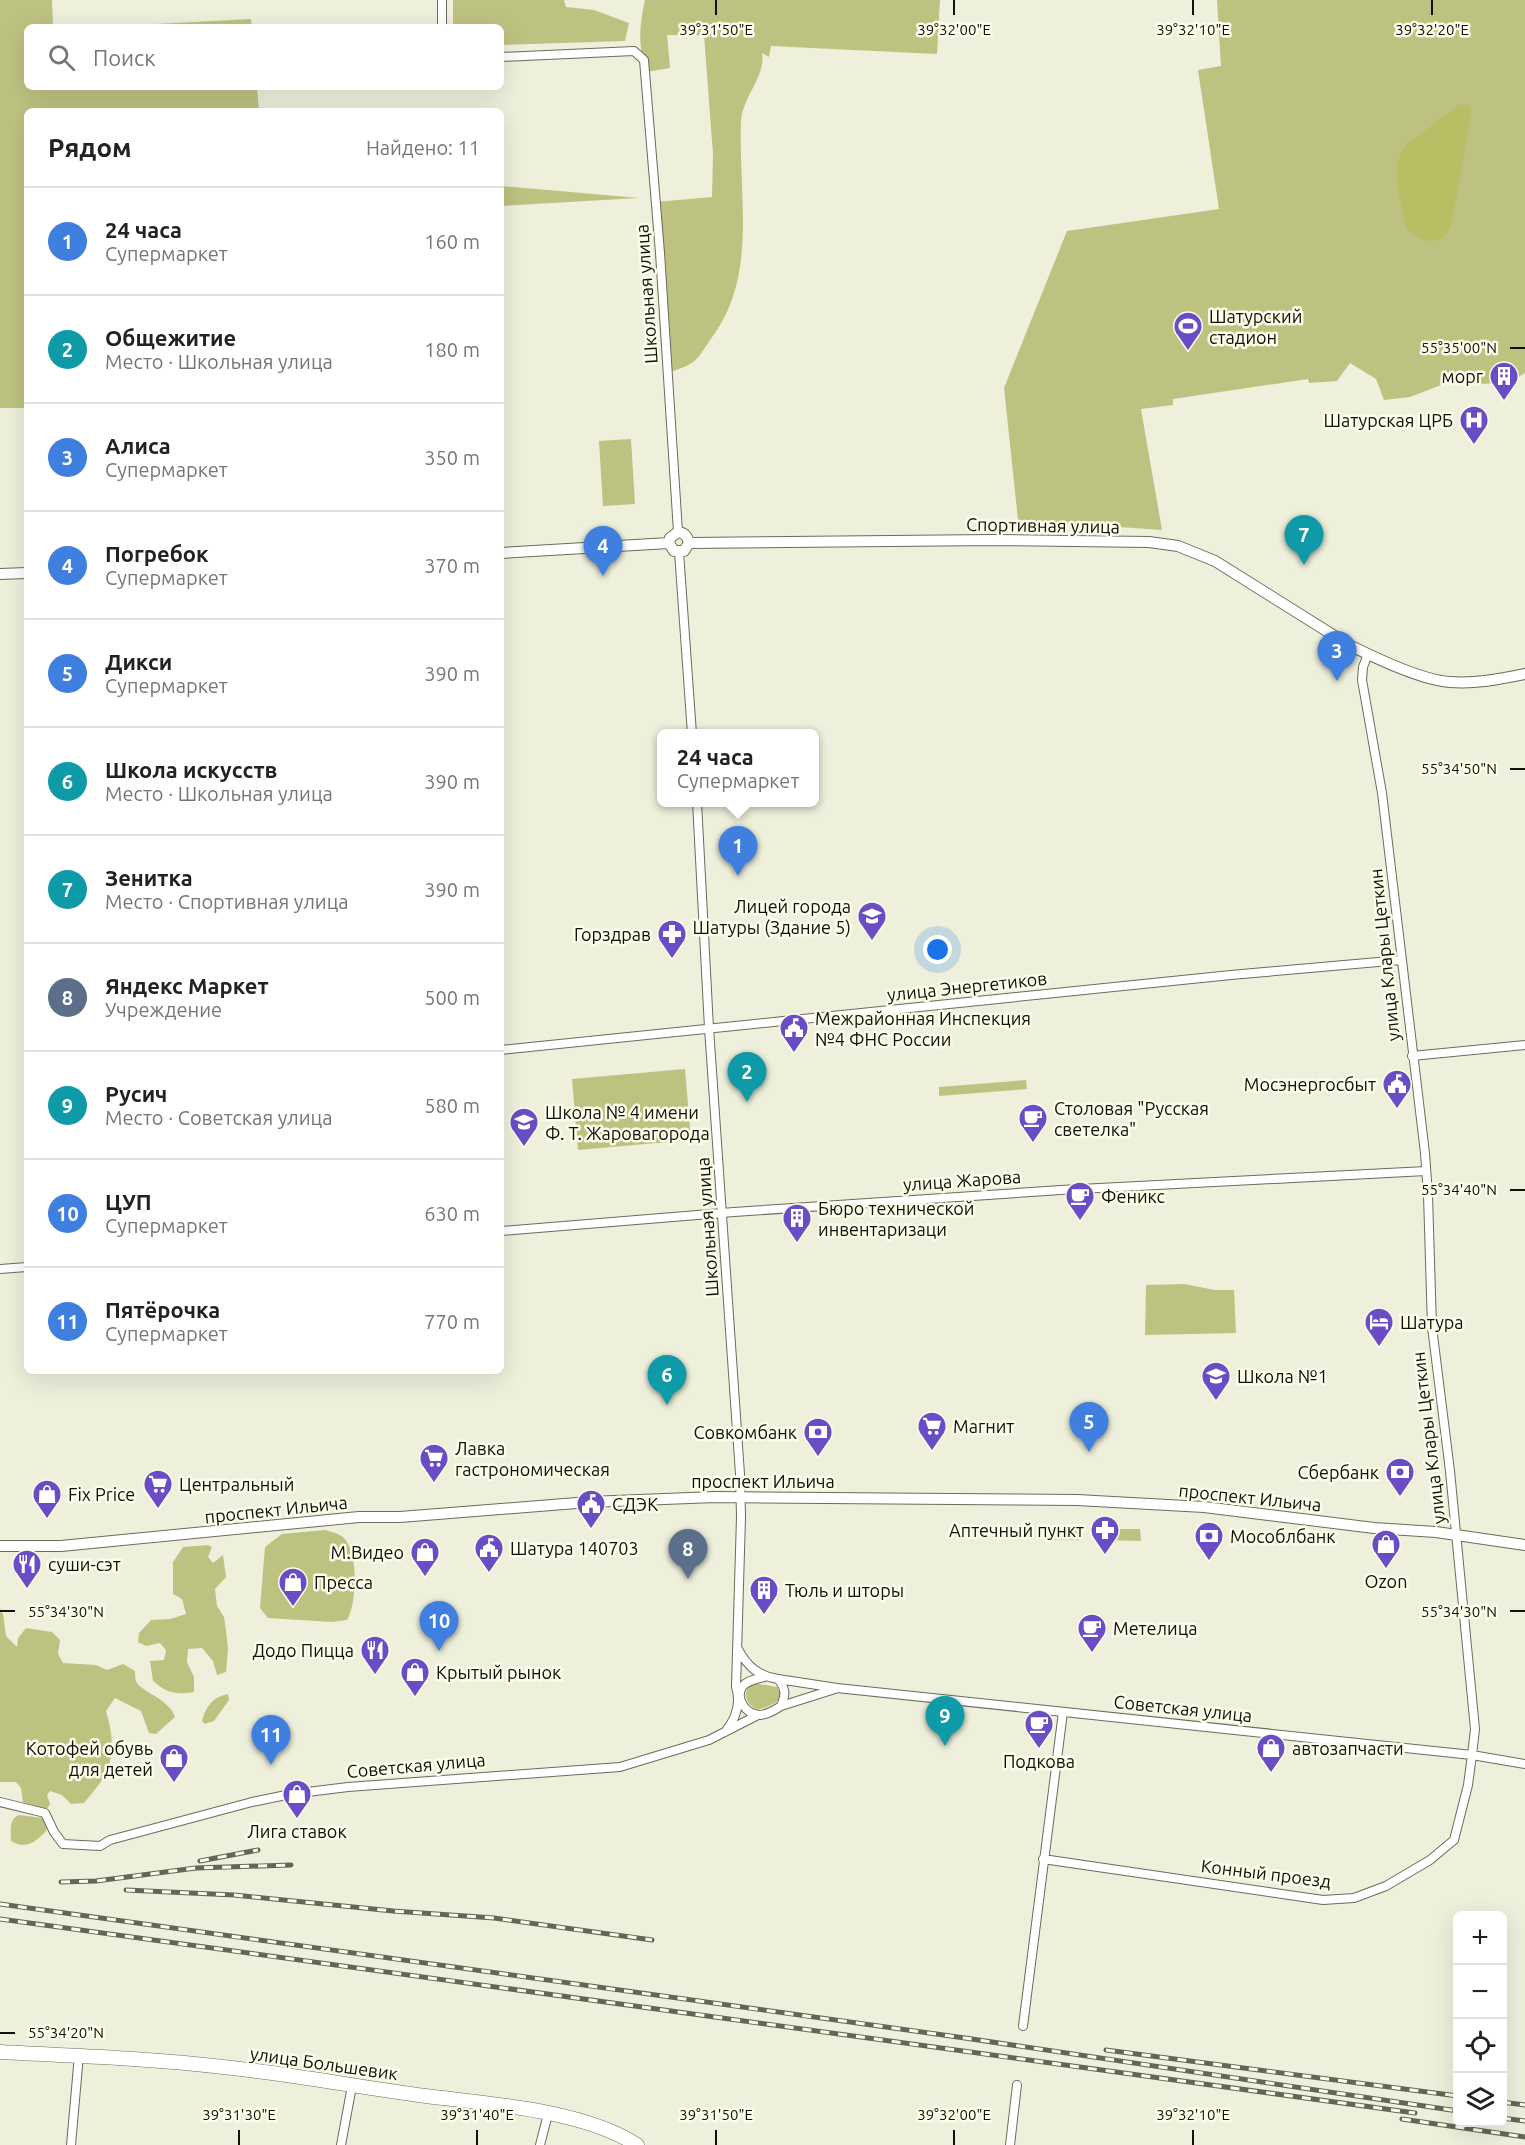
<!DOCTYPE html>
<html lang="ru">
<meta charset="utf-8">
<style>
body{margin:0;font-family:Ubuntu,sans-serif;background:#f2f2f2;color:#222}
.controls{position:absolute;right:18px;bottom:18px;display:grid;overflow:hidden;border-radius:9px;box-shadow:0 6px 24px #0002}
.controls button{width:54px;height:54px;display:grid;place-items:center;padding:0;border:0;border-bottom:2px solid #e0e0e0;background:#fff;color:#222;font:30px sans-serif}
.you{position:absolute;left:938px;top:950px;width:21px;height:21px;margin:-15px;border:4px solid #fff;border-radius:50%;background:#1a73e8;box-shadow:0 0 0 9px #1a73e833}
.badge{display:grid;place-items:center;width:39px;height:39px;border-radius:50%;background:#6a4dc6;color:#fff;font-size:20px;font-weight:700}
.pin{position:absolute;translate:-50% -50px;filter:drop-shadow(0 2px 3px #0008)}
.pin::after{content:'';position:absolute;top:32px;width:21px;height:18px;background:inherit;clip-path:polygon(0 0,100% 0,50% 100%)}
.popup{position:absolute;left:657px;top:729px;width:162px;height:78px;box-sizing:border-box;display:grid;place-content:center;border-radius:9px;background:#fff;filter:drop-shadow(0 2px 4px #0005);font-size:20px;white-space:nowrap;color:#767676}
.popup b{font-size:22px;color:#222}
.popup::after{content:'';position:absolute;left:50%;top:100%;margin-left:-12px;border:12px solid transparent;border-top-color:#fff}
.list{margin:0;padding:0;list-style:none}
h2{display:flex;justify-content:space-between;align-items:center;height:78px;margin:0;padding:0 24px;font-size:26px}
h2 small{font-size:20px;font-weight:400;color:#767676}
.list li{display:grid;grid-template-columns:39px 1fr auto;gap:18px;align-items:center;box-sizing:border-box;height:108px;padding:0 24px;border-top:2px solid #e0e0e0}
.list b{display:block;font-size:22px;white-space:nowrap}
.list p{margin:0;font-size:20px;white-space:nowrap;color:#767676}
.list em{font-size:20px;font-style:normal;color:#767676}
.icon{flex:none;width:33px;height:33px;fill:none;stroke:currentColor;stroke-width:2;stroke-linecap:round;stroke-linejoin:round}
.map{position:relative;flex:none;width:1525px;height:2145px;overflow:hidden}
.search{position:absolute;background:#fff;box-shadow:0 6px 24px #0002;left:24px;top:24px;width:480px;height:66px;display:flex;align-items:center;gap:15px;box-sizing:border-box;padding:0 21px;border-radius:9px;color:#767676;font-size:22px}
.panel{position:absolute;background:#fff;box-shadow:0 6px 24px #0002;left:24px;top:108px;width:480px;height:1266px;border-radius:9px}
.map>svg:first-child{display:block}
.green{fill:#bec281}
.water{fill:#b9bd64}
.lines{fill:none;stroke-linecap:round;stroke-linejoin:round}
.minor-casing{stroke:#6b6c5b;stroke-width:10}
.tertiary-casing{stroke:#6b6c5b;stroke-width:12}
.primary-casing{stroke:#6b6c5b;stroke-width:15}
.minor{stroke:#fff;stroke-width:8}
.tertiary{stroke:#fff;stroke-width:10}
.primary{stroke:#fff;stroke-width:14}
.rail-casing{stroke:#646559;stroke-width:5}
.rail{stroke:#fbfde9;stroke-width:3;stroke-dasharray:9;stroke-linecap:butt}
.ticks{fill:none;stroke:#11110a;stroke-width:2}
.labels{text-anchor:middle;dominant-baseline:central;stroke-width:5;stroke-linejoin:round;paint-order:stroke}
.street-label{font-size:18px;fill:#11110a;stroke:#fbfde9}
.poi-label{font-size:18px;fill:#11110a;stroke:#fbfde9;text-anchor:start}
.ticks-label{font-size:15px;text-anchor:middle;fill:#11110a;stroke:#fbfde9;stroke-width:5;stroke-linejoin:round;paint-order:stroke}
</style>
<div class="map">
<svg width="1525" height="2145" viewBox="0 0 1525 2145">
<rect width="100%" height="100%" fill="#eef0dc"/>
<path class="green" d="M0,0H52L53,27H27V87H257L259,111H27V408H0Z
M453,0H564L566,7L594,10L629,23L625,41L501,45V27H453Z
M645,0H940L937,54L771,46L769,57L762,53C766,77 742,97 741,122C738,195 759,277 710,340C705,347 700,357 693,362C686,367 676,370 668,373L656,202L712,197L713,154L704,35H667L670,68L646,72C638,46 639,26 645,0Z
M1217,0H1525V373L1508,383L1475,384V372L1410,397L1384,400L1376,379L1350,363L1337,381L1309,383L1308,379L1173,399V405L1141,409L1162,530L1018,520L1004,388L1067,231L1219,209L1198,70L1221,66Z
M251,19L252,27H97Z
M501,186L639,198L501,206Z
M631,439L635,504L603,506L599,441Z
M685,1069L691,1140L578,1150L572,1079Z
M1026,1080L1027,1089L939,1096V1087Z
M1184,1284L1215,1290H1234L1236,1333L1145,1335L1146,1285Z
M1043,1527H1079V1540L1043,1539Z
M1104,1529H1140L1141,1541L1104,1540Z
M325,1530C331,1532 338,1533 343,1537C359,1551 357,1603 347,1620L332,1622L268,1618L260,1608L265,1547L282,1534Z
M208,1545L212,1547L208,1557L213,1563L223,1555L226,1577L215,1589L217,1606L224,1617L226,1631L228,1649L226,1672L217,1675L213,1661L202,1648L188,1649L187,1662L194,1677V1692C175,1695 167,1693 153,1681L150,1661L164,1660L166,1650L160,1643L146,1646L138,1642L139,1633L151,1620L170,1619L186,1614L182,1599L173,1594V1562L183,1547Z
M0,1609L3,1614L6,1636L17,1647L18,1638L26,1628L52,1632L60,1640L58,1654L63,1663L96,1665L107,1670L123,1664L135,1671C135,1674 135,1677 136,1681C139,1691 170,1699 175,1717L156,1734L149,1733L141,1711L115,1698L106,1711C113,1734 116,1760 102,1780C97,1788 90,1795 84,1803L71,1804L62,1795L50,1791L47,1795L50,1804L46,1810L23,1802L21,1788L16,1782H0Z
M752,1683L777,1687C788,1701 769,1706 758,1710C745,1705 742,1692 752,1683Z
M228,1694L229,1700L214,1721L205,1724L202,1721C206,1707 212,1697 228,1694Z
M19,1815L43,1818L46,1821L47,1830C36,1842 26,1850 11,1841C11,1831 8,1820 19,1815Z"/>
<path class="water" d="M1460,104L1467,105L1471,110L1470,122L1451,227C1437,249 1424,242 1406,229C1403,201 1387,172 1405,146Z"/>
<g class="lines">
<g class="minor-casing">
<path id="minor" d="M442,0V27
M501,57L634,51L644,60L660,253L678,532
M679,552L692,734
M697,802L709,1028L740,1474L741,1517L736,1687C741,1703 736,1719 725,1732
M501,1050L1231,975L1401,960
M1412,1056L1525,1045
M501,1231L734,1212L1061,1190L1426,1171
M0,1269L27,1267
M738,1649C747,1666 758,1676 778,1679C786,1689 786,1694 781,1706C775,1710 767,1715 759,1715C746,1714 735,1699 742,1687C747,1680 757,1679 764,1677
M778,1679L837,1688L1472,1755L1525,1764
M781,1706L835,1689
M0,1802L45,1813L54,1832L63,1844L100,1846L110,1840L252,1802L291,1794L348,1787L620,1767L709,1740L758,1715
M1043,1859L1323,1900L1354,1898L1386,1886L1430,1860L1454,1840L1468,1785L1472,1755L1475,1729L1450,1471L1432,1327L1428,1195L1425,1153L1382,793L1362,680L1363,667L1368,654
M1023,2026L1063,1712
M71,2145L79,2055
M341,2145L352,2086
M540,2145L548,2114
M1010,2145L1017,2085"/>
</g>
<g class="tertiary-casing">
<path id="tertiary" d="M669,543L670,538L678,532C685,533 687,536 689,543
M669,543L674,551H684L689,543
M689,543L993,540L1149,542L1178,546L1215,561L1349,645C1376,658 1421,680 1450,682C1476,684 1500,679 1525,674
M501,553L669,543
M0,574L27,573
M0,1546H61L359,1517H400L589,1502L715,1497L1077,1500L1204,1507L1374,1528L1436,1532L1525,1545"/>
</g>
<g class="primary-casing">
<path id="primary" d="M0,2052C74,2056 149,2058 223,2067C291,2074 358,2087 426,2096C489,2104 584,2110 637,2145"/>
</g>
<use href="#minor" class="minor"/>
<use href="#tertiary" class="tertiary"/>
<use href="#primary" class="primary"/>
<g class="rail-casing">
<path id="rail" d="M200,1861L258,1850
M61,1882L96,1881L196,1868L291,1865
M126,1890L234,1895L393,1911L494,1918L652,1940
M0,1904L965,2038L1458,2111
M0,1919L1415,2113
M1106,2050L1458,2096
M1502,2102L1525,2105
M1502,2118L1525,2121
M1402,2119L1525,2137"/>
</g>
<use href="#rail" class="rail"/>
</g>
<path class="ticks" d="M716,0V15M954,0V15M1193,0V15M1432,0V15M1510,348H1525M1510,769H1525M1510,1190H1525M0,1611H15M1510,1611H1525M0,2033H15M239,2130V2145M477,2130V2145M716,2130V2145M954,2130V2145M1193,2130V2145"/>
<defs>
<g id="stadium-pin" transform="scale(1.5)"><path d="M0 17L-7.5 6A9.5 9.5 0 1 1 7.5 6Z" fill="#6a4dc6" stroke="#fbfde9"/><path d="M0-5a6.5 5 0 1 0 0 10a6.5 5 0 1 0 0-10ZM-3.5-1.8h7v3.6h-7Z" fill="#fff"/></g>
<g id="building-pin" transform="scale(1.5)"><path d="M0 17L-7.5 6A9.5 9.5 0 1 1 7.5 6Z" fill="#6a4dc6" stroke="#fbfde9"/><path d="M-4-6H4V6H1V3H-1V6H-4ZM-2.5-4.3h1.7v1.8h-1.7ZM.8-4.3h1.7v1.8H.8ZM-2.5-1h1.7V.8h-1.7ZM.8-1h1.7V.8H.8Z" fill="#fff"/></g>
<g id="hospital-pin" transform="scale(1.5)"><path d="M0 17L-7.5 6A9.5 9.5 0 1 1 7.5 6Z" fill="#6a4dc6" stroke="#fbfde9"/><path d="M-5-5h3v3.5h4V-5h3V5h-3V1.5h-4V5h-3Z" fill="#fff"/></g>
<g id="school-pin" transform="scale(1.5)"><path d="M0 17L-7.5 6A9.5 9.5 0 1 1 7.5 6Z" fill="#6a4dc6" stroke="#fbfde9"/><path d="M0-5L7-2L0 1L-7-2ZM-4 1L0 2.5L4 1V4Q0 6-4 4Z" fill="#fff"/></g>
<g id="pharmacy-pin" transform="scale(1.5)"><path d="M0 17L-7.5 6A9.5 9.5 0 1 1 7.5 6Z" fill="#6a4dc6" stroke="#fbfde9"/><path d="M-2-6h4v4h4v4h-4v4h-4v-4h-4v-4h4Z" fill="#fff"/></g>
<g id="civic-pin" transform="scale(1.5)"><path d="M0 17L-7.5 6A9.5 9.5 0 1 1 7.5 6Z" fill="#6a4dc6" stroke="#fbfde9"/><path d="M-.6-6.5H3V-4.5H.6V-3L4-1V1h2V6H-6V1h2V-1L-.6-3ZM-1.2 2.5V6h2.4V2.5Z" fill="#fff"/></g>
<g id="cafe-pin" transform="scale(1.5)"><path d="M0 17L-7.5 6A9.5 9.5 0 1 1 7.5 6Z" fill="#6a4dc6" stroke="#fbfde9"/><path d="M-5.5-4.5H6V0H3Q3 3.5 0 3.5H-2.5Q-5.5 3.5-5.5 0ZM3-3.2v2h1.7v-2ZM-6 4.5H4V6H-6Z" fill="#fff"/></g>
<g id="hotel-pin" transform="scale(1.5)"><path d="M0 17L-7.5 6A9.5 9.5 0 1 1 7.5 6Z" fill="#6a4dc6" stroke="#fbfde9"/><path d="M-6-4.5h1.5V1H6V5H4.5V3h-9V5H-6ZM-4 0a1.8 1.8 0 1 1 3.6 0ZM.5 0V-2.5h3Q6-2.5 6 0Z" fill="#fff"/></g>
<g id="supermarket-pin" transform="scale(1.5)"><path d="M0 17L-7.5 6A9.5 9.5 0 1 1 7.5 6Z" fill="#6a4dc6" stroke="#fbfde9"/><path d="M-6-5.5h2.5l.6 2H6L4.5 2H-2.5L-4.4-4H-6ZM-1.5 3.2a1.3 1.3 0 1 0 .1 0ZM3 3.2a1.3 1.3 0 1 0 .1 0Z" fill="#fff"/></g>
<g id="bank-pin" transform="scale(1.5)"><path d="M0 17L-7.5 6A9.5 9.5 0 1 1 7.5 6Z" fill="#6a4dc6" stroke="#fbfde9"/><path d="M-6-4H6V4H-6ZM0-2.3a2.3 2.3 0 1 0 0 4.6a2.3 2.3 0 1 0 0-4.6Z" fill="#fff"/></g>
<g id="shop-pin" transform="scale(1.5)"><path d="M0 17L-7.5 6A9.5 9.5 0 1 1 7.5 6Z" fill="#6a4dc6" stroke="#fbfde9"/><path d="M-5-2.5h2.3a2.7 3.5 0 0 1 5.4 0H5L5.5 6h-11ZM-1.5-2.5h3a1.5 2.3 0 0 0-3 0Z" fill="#fff"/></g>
<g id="restaurant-pin" transform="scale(1.5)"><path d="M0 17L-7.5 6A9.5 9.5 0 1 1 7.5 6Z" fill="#6a4dc6" stroke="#fbfde9"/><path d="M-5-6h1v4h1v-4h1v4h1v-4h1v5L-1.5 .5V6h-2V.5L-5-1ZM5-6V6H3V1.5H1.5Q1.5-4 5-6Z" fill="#fff"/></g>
</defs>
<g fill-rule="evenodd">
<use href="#stadium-pin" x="1188" y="326"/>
<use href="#building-pin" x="1504" y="376"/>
<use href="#hospital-pin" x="1474" y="420"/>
<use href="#school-pin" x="872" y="916"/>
<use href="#pharmacy-pin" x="672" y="934"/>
<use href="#civic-pin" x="794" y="1028"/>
<use href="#civic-pin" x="1397" y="1084"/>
<use href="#cafe-pin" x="1033" y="1118"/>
<use href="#school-pin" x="524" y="1122"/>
<use href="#cafe-pin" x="1080" y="1196"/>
<use href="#building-pin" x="797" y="1218"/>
<use href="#hotel-pin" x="1379" y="1322"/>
<use href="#school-pin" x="1216" y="1376"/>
<use href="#supermarket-pin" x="932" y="1426"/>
<use href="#bank-pin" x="818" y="1432"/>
<use href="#supermarket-pin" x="434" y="1458"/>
<use href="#bank-pin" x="1400" y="1472"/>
<use href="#supermarket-pin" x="158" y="1484"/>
<use href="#shop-pin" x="47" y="1494"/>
<use href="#civic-pin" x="591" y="1504"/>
<use href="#pharmacy-pin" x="1105" y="1530"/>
<use href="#bank-pin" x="1209" y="1536"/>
<use href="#shop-pin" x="1386" y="1544"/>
<use href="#civic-pin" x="489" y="1548"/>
<use href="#shop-pin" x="425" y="1552"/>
<use href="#restaurant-pin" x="27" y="1564"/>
<use href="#shop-pin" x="293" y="1582"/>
<use href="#building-pin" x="764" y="1590"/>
<use href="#cafe-pin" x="1092" y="1628"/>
<use href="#restaurant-pin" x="375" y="1650"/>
<use href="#shop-pin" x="415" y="1672"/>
<use href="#cafe-pin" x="1039" y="1724"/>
<use href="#shop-pin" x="1271" y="1748"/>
<use href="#shop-pin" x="174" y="1758"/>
<use href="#shop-pin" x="297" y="1794"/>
</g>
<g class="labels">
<g class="street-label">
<text transform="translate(646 294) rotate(-94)">Школьная улица</text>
<text transform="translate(1043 525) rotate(1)">Спортивная улица</text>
<text transform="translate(1384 955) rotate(-96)">улица Клары Цеткин</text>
<text transform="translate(967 986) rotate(-6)">улица Энергетиков</text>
<text transform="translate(962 1180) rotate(-4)">улица Жарова</text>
<text transform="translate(707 1227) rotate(-94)">Школьная улица</text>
<text transform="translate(1428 1438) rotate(-97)">улица Клары Цеткин</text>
<text x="763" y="1481">проспект Ильича</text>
<text transform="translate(1250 1497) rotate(6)">проспект Ильича</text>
<text transform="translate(276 1509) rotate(-6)">проспект Ильича</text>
<text transform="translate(1183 1708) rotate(6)">Советская улица</text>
<text transform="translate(416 1765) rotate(-5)">Советская улица</text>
<text transform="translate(1266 1873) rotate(7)">Конный проезд</text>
<text transform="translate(324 2063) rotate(8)">улица Большевик</text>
</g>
<g class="poi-label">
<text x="1209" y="316">Шатурский<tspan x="1209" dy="21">стадион</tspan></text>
<text x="1483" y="376" text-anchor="end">морг</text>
<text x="1453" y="420" text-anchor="end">Шатурская ЦРБ</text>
<text x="851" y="906" text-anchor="end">Лицей города<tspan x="851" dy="21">Шатуры (Здание 5)</tspan></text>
<text x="651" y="934" text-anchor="end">Горздрав</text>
<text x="815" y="1018">Межрайонная Инспекция<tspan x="815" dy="21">№4 ФНС России</tspan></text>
<text x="1376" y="1084" text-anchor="end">Мосэнергосбыт</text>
<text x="1054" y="1108">Столовая "Русская<tspan x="1054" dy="21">светелка"</tspan></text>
<text x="545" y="1112">Школа № 4 имени<tspan x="545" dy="21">Ф. Т. Жаровагорода</tspan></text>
<text x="1101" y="1196">Феникс</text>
<text x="818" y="1208">Бюро технической<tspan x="818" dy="21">инвентаризаци</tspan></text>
<text x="1400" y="1322">Шатура</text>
<text x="1237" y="1376">Школа №1</text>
<text x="953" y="1426">Магнит</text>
<text x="797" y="1432" text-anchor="end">Совкомбанк</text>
<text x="455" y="1448">Лавка<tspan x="455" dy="21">гастрономическая</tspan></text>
<text x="1379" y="1472" text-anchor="end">Сбербанк</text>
<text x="179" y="1484">Центральный</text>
<text x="68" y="1494">Fix Price</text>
<text x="612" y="1504">СДЭК</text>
<text x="1084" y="1530" text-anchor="end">Аптечный пункт</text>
<text x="1230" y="1536">Мособлбанк</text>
<text x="510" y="1548">Шатура 140703</text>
<text x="404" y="1552" text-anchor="end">М.Видео</text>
<text x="48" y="1564">суши-сэт</text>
<text x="1386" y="1581" text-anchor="middle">Ozon</text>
<text x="314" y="1582">Пресса</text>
<text x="785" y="1590">Тюль и шторы</text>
<text x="1113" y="1628">Метелица</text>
<text x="354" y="1650" text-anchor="end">Додо Пицца</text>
<text x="436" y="1672">Крытый рынок</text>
<text x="153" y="1748" text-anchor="end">Котофей обувь<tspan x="153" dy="21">для детей</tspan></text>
<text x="1292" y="1748">автозапчасти</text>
<text x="1039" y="1761" text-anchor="middle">Подкова</text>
<text x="297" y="1831" text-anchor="middle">Лига ставок</text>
</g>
</g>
<g class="ticks-label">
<text x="716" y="35">39°31'50"E</text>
<text x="954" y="35">39°32'00"E</text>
<text x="1193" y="35">39°32'10"E</text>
<text x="1432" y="35">39°32'20"E</text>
<text x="1459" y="353">55°35'00"N</text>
<text x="1459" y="774">55°34'50"N</text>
<text x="1459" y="1195">55°34'40"N</text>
<text x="66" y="1617">55°34'30"N</text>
<text x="1459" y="1617">55°34'30"N</text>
<text x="66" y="2038">55°34'20"N</text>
<text x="239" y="2120">39°31'30"E</text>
<text x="477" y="2120">39°31'40"E</text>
<text x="716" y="2120">39°31'50"E</text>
<text x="954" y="2120">39°32'00"E</text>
<text x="1193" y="2120">39°32'10"E</text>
</g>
</svg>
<div class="controls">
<button>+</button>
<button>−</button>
<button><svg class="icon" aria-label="locate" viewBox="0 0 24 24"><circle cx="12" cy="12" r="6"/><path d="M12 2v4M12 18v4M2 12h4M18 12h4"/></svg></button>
<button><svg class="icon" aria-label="layers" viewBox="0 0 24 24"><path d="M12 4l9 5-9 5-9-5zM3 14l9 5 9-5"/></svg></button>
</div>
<div class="you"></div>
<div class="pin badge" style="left:738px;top:876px;background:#3f7fe0">1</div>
<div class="popup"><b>24 часа</b>Супермаркет</div>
<div class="pin badge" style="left:747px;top:1102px;background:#0f9aa8">2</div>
<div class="pin badge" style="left:1337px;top:681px;background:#3f7fe0">3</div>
<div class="pin badge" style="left:603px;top:576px;background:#3f7fe0">4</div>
<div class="pin badge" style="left:1089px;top:1452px;background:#3f7fe0">5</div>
<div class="pin badge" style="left:667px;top:1405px;background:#0f9aa8">6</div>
<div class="pin badge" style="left:1304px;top:565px;background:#0f9aa8">7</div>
<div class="pin badge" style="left:688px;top:1579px;background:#5c6f8a">8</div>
<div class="pin badge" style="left:945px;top:1746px;background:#0f9aa8">9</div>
<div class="pin badge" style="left:439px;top:1651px;background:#3f7fe0">10</div>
<div class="pin badge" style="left:271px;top:1765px;background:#3f7fe0">11</div>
<div class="search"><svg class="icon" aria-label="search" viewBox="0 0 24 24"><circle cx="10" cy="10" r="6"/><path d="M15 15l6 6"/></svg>Поиск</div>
<section class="panel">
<h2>Рядом<small>Найдено: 11</small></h2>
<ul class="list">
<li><span class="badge" style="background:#3f7fe0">1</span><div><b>24 часа</b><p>Супермаркет</p></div><em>160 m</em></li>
<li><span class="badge" style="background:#0f9aa8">2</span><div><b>Общежитие</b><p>Место · Школьная улица</p></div><em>180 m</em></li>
<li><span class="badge" style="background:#3f7fe0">3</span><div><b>Алиса</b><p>Супермаркет</p></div><em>350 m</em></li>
<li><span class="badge" style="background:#3f7fe0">4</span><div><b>Погребок</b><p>Супермаркет</p></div><em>370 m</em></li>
<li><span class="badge" style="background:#3f7fe0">5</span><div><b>Дикси</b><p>Супермаркет</p></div><em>390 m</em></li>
<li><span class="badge" style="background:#0f9aa8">6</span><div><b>Школа искусств</b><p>Место · Школьная улица</p></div><em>390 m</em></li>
<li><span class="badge" style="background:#0f9aa8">7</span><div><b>Зенитка</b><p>Место · Спортивная улица</p></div><em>390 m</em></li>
<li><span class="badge" style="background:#5c6f8a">8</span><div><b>Яндекс Маркет</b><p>Учреждение</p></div><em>500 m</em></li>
<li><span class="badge" style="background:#0f9aa8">9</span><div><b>Русич</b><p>Место · Советская улица</p></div><em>580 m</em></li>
<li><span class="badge" style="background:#3f7fe0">10</span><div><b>ЦУП</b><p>Супермаркет</p></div><em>630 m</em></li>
<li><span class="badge" style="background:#3f7fe0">11</span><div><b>Пятёрочка</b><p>Супермаркет</p></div><em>770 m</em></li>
</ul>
</section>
</div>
